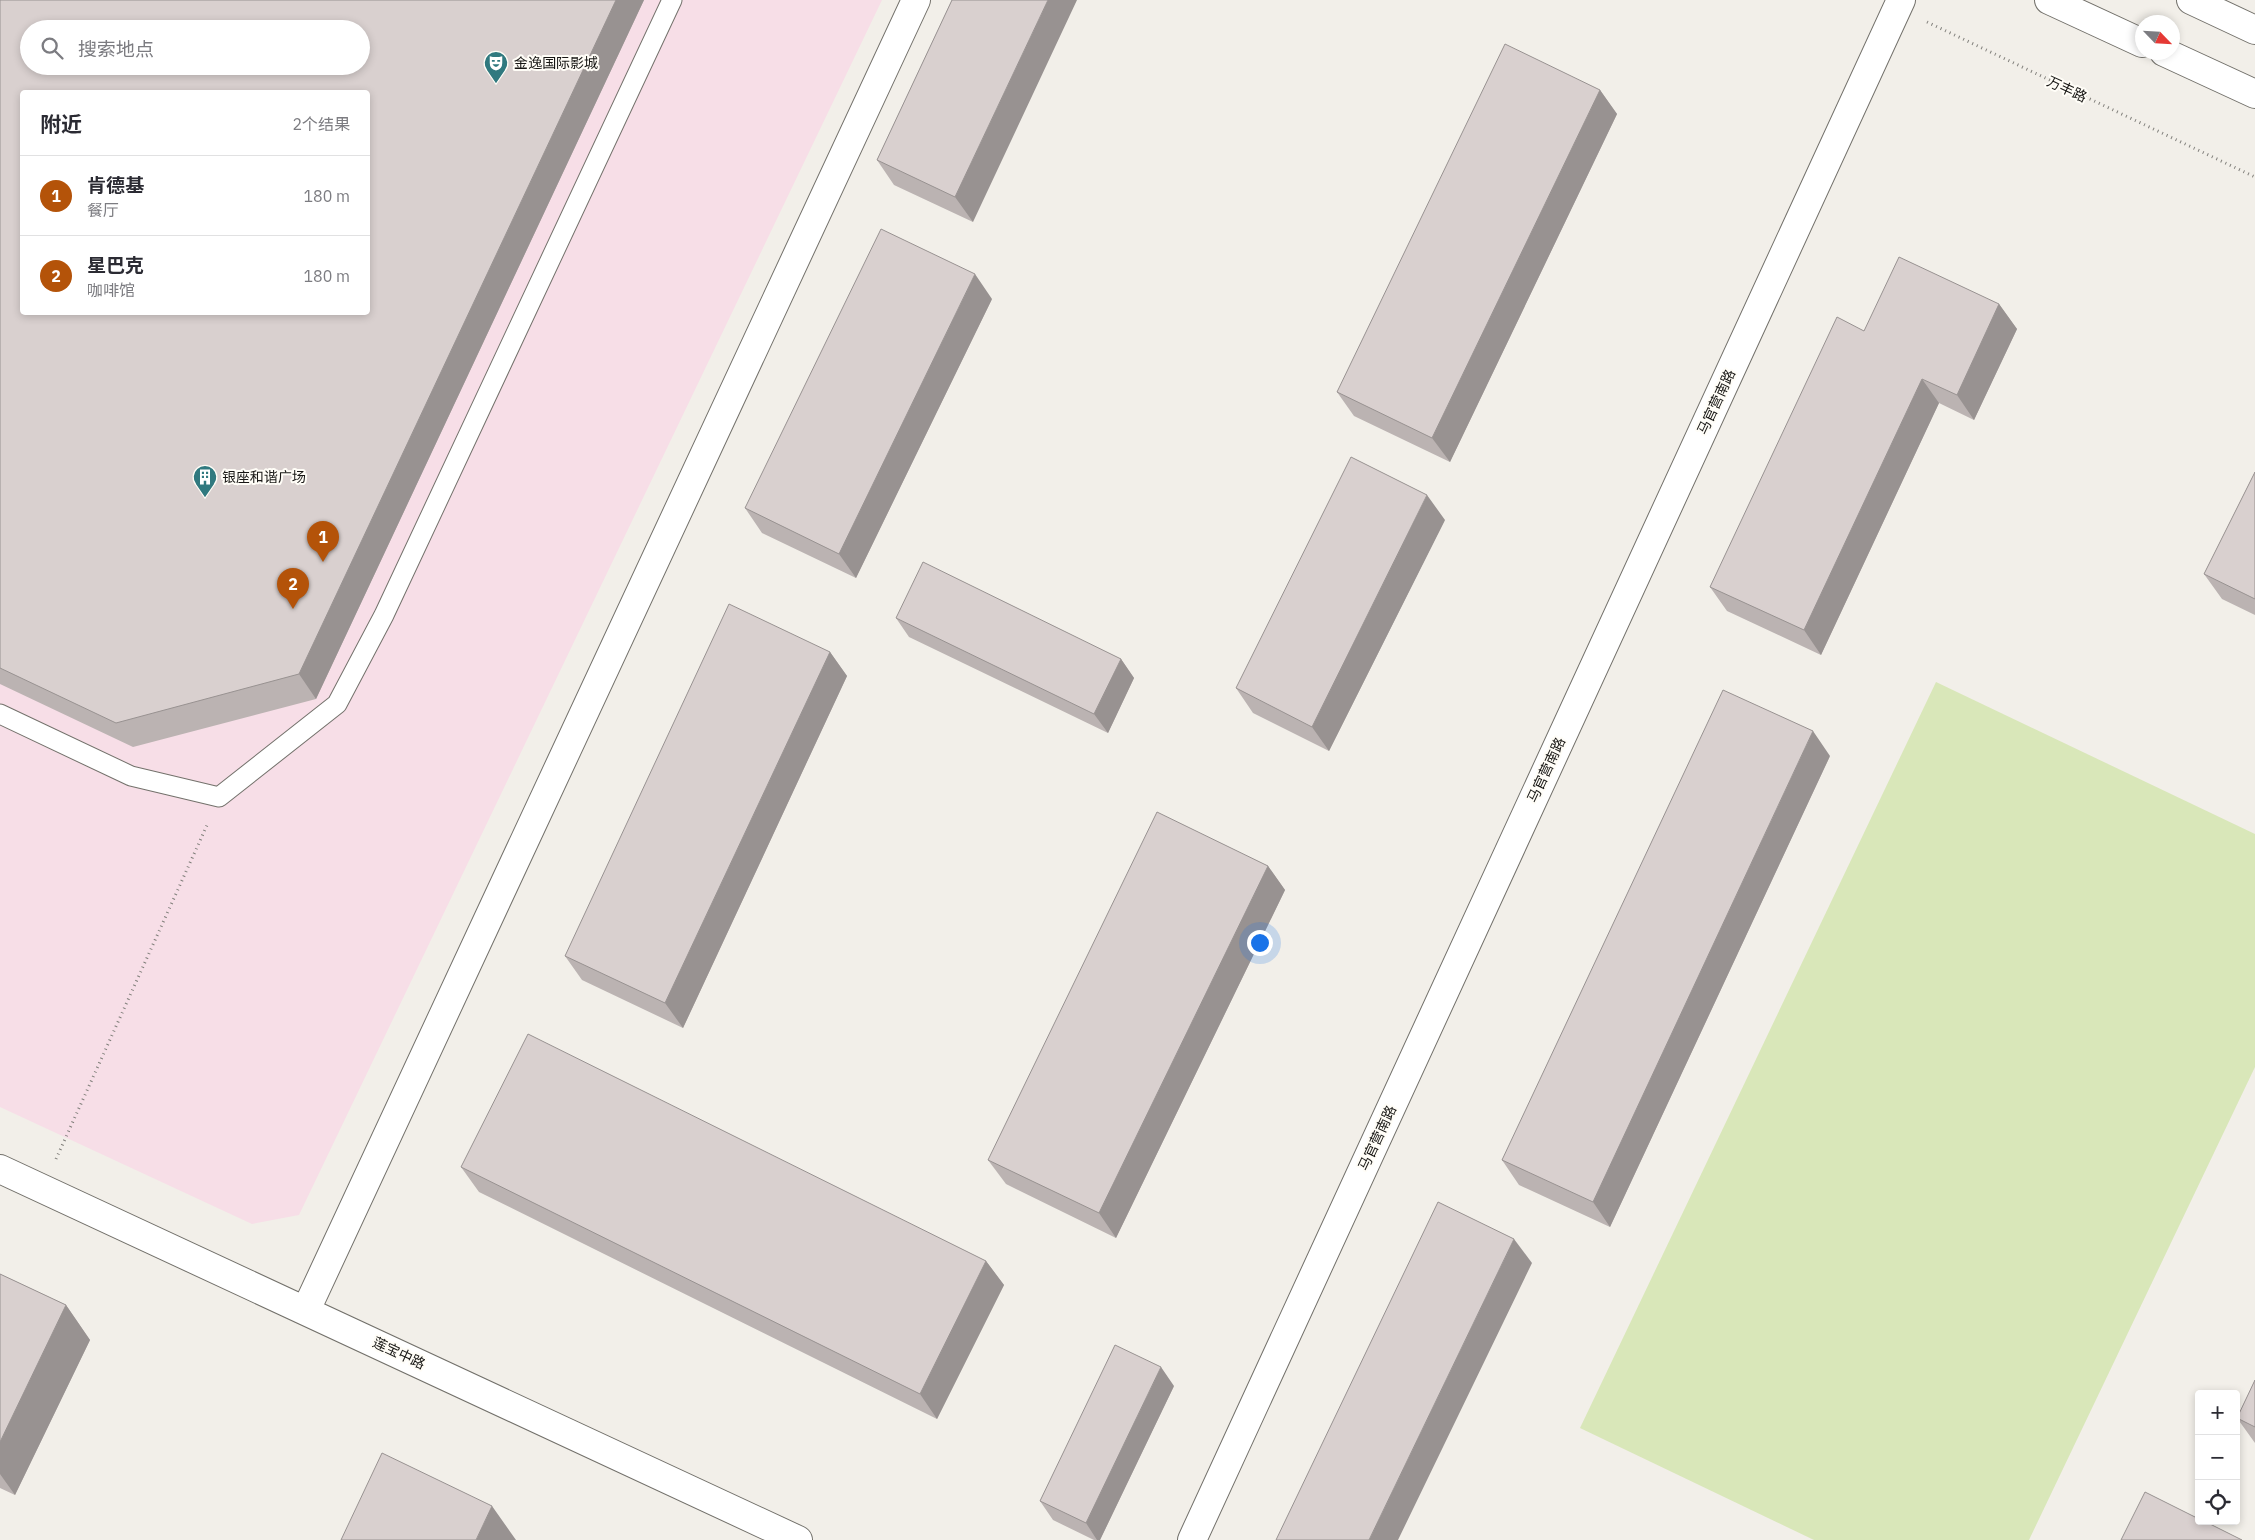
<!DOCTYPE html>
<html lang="zh">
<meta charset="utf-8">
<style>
body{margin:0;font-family:"IBM Plex Sans","Noto Sans SC",sans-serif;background:#f7f7f7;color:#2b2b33}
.controls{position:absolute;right:15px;bottom:15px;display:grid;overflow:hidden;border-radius:5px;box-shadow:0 2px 8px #0003}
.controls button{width:45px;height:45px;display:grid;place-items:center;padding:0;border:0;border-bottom:1px solid #e1e1e2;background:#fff;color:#2b2b33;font:25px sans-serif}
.compass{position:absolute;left:2135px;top:15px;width:45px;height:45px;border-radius:50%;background:#fff;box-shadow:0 2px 8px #0003;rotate:115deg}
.you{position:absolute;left:1259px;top:942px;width:18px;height:18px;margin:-12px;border:4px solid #fff;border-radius:50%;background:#1a73e8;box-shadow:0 0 0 8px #1a73e833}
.badge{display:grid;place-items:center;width:32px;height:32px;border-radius:50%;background:#b45309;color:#fff;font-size:16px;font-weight:700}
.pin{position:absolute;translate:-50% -41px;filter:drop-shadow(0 1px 2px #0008)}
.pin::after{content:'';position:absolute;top:26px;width:18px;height:15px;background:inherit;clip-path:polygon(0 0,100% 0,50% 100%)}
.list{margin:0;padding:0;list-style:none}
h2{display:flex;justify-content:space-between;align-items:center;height:65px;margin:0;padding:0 20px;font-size:21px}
h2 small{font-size:16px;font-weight:400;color:#7c7c81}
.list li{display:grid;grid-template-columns:32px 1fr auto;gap:15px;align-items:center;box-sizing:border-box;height:80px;padding:0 20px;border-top:1px solid #e1e1e2}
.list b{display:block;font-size:19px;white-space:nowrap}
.list p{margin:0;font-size:16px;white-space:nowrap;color:#7c7c81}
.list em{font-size:16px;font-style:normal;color:#7c7c81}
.icon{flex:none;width:28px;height:28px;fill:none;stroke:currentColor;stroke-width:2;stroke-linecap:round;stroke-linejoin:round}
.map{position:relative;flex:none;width:2255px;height:1540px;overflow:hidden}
.search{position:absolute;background:#fff;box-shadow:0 2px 8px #0003;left:20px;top:20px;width:350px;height:55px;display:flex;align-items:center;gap:12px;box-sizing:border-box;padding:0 18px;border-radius:28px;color:#7c7c81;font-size:19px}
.panel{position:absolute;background:#fff;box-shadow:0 2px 8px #0003;left:20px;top:90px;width:350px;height:225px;border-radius:5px}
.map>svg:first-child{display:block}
.commercial{fill:#f7dee7;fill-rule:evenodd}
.green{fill:#d9e7b9}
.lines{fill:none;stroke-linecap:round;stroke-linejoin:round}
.service-casing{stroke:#73716b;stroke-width:21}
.tertiary-casing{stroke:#73716b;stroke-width:30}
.secondary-casing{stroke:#73716b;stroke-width:30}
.path{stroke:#82807c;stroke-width:3;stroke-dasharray:1 4;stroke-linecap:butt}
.service{stroke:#fff;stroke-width:19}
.tertiary{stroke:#fff;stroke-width:28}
.secondary{stroke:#fff;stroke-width:28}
.wall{fill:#bbb3b2}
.shaded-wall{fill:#989291}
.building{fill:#d9d0cf;stroke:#989291;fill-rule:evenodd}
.labels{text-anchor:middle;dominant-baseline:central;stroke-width:4;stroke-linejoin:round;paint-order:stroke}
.poi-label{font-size:14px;fill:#171614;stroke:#fffdf7;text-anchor:start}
.street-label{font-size:14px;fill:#171614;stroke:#fffdf7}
</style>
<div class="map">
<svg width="2255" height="1540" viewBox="0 0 2255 1540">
<rect width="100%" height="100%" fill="#f2efe9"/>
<path class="commercial" d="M0,0H882L299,1215L252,1224L0,1107ZM29,29H361V66H29ZM22,92H368V312H22Z"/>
<path class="green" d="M1936,682L2255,834V1067L2029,1540H1814L1580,1428Z"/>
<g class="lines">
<g class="service-casing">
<path id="service" d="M0,714L131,776L219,797L337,704L384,615L672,0"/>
</g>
<g class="tertiary-casing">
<path id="tertiary" d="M0,1169L798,1540
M306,1310L916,0
M1192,1540L1901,0"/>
</g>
<g class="secondary-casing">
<path id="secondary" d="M2049,0L2142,43
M2191,0L2255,30
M2164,52L2255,94"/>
</g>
<path class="path" d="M1927,22L2255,177
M56,1159L208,823"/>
<use href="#service" class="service"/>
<use href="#tertiary" class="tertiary"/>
<use href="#secondary" class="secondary"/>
</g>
<path class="wall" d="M0,0H644L316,699L133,747L0,684Z
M952,0L973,222L894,185L877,160Z
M1600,90L1617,114L1450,462L1354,416L1337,392Z
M992,299L856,578L762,533L745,508Z
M1999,304L2017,329L1974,420L1939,403L1821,655L1727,611L1710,587Z
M2255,472V615L2222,599L2204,574Z
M1445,520L1329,751L1253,713L1236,688Z
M896,618L1121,659L1134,678L1108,733L909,637Z
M830,652L847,676L683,1028L582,980L565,956Z
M1830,756L1610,1227L1519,1185L1502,1160Z
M1268,866L1285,890L1116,1238L1006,1184L988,1160Z
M461,1167L986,1261L1004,1285L937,1419L479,1192Z
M0,1274L66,1305L90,1340L15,1495L0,1488Z
M2255,1380V1443L2237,1418Z
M1174,1386L1100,1540H1094L1053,1520L1040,1501Z"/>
<path class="shaded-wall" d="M616,0H644L316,699L299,674Z
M1048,0H1077L973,222L955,197Z
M1600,90L1617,114L1450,462L1432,438Z
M975,274L992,299L856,578L839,554Z
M1999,304L2017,329L1974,420L1957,395Z
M1922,379L1939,403L1821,655L1804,630Z
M1427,495L1445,520L1329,751L1312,727Z
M830,652L847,676L683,1028L665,1003Z
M1121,659L1134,678L1108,733L1094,714Z
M1813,731L1830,756L1610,1227L1593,1202Z
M1268,866L1285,890L1116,1238L1099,1213Z
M1514,1239L1532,1263L1398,1540H1369Z
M986,1261L1004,1285L937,1419L920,1394Z
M66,1305L90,1340L15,1495L0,1474V1442Z
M1161,1367L1174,1386L1100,1540H1097L1086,1523Z
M492,1506L516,1540H476Z"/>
<path class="building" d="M0,0H616L299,674L116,723L0,668ZM29,29H361V66H29ZM22,92H368V312H22Z
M952,0H1048L955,197L877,160Z
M1505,44L1600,90L1432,438L1337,392Z
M881,229L975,274L839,554L745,508Z
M1899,257L1999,304L1957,395L1922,379L1804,630L1710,587L1837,317L1864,331Z
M1351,457L1427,495L1312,727L1236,688Z
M2255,472V599L2204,574Z
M923,562L1121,659L1094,714L896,618Z
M729,604L830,652L665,1003L565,956Z
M1723,690L1813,731L1593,1202L1502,1160Z
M1157,812L1268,866L1099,1213L988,1160Z
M528,1034L986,1261L920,1394L461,1167Z
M1438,1202L1514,1239L1369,1540H1276Z
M0,1274L66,1305L0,1442Z
M1115,1345L1161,1367L1086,1523L1040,1501Z
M2255,1380V1427L2237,1418Z
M382,1453L492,1506L476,1540H341Z
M2145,1492L2199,1519V1521H2204L2242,1540H2121Z"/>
<defs>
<g id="theatre-pin" transform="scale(1.25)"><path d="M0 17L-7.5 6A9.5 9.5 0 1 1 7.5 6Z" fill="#30797f" stroke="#fffdf7"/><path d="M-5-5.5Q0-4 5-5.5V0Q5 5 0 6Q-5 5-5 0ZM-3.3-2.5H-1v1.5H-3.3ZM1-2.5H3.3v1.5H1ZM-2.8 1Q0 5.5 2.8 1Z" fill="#fff"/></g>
<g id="building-pin" transform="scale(1.25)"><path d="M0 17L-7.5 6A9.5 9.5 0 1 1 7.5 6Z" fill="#30797f" stroke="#fffdf7"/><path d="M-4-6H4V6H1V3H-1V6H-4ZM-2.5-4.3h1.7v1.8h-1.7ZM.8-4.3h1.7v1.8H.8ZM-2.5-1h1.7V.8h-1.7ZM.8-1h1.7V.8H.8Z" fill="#fff"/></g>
</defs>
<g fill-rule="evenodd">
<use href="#theatre-pin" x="496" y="63"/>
<use href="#building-pin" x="205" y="477"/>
</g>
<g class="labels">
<g class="poi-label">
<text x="514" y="63">金逸国际影城</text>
<text x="222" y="477">银座和谐广场</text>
</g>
<g class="street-label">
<text transform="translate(2067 89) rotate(25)">万丰路</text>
<text transform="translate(1716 402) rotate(-65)">马官营南路</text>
<text transform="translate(1546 770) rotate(-65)">马官营南路</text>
<text transform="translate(1377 1138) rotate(-65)">马官营南路</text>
<text transform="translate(399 1353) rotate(25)">莲宝中路</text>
</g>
</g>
</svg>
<div class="controls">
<button>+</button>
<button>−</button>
<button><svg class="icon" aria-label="locate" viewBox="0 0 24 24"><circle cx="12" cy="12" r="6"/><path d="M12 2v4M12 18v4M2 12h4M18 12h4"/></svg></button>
</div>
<svg class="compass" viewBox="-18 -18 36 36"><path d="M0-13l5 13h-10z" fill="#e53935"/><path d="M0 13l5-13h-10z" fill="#7c7c81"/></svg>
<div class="you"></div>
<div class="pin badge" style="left:323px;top:562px">1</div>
<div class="pin badge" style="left:293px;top:609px">2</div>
<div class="search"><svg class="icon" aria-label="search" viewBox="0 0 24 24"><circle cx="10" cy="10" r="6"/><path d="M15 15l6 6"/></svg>搜索地点</div>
<section class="panel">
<h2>附近<small>2个结果</small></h2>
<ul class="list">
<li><span class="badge">1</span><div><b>肯德基</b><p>餐厅</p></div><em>180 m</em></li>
<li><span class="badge">2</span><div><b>星巴克</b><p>咖啡馆</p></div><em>180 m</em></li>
</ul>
</section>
</div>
